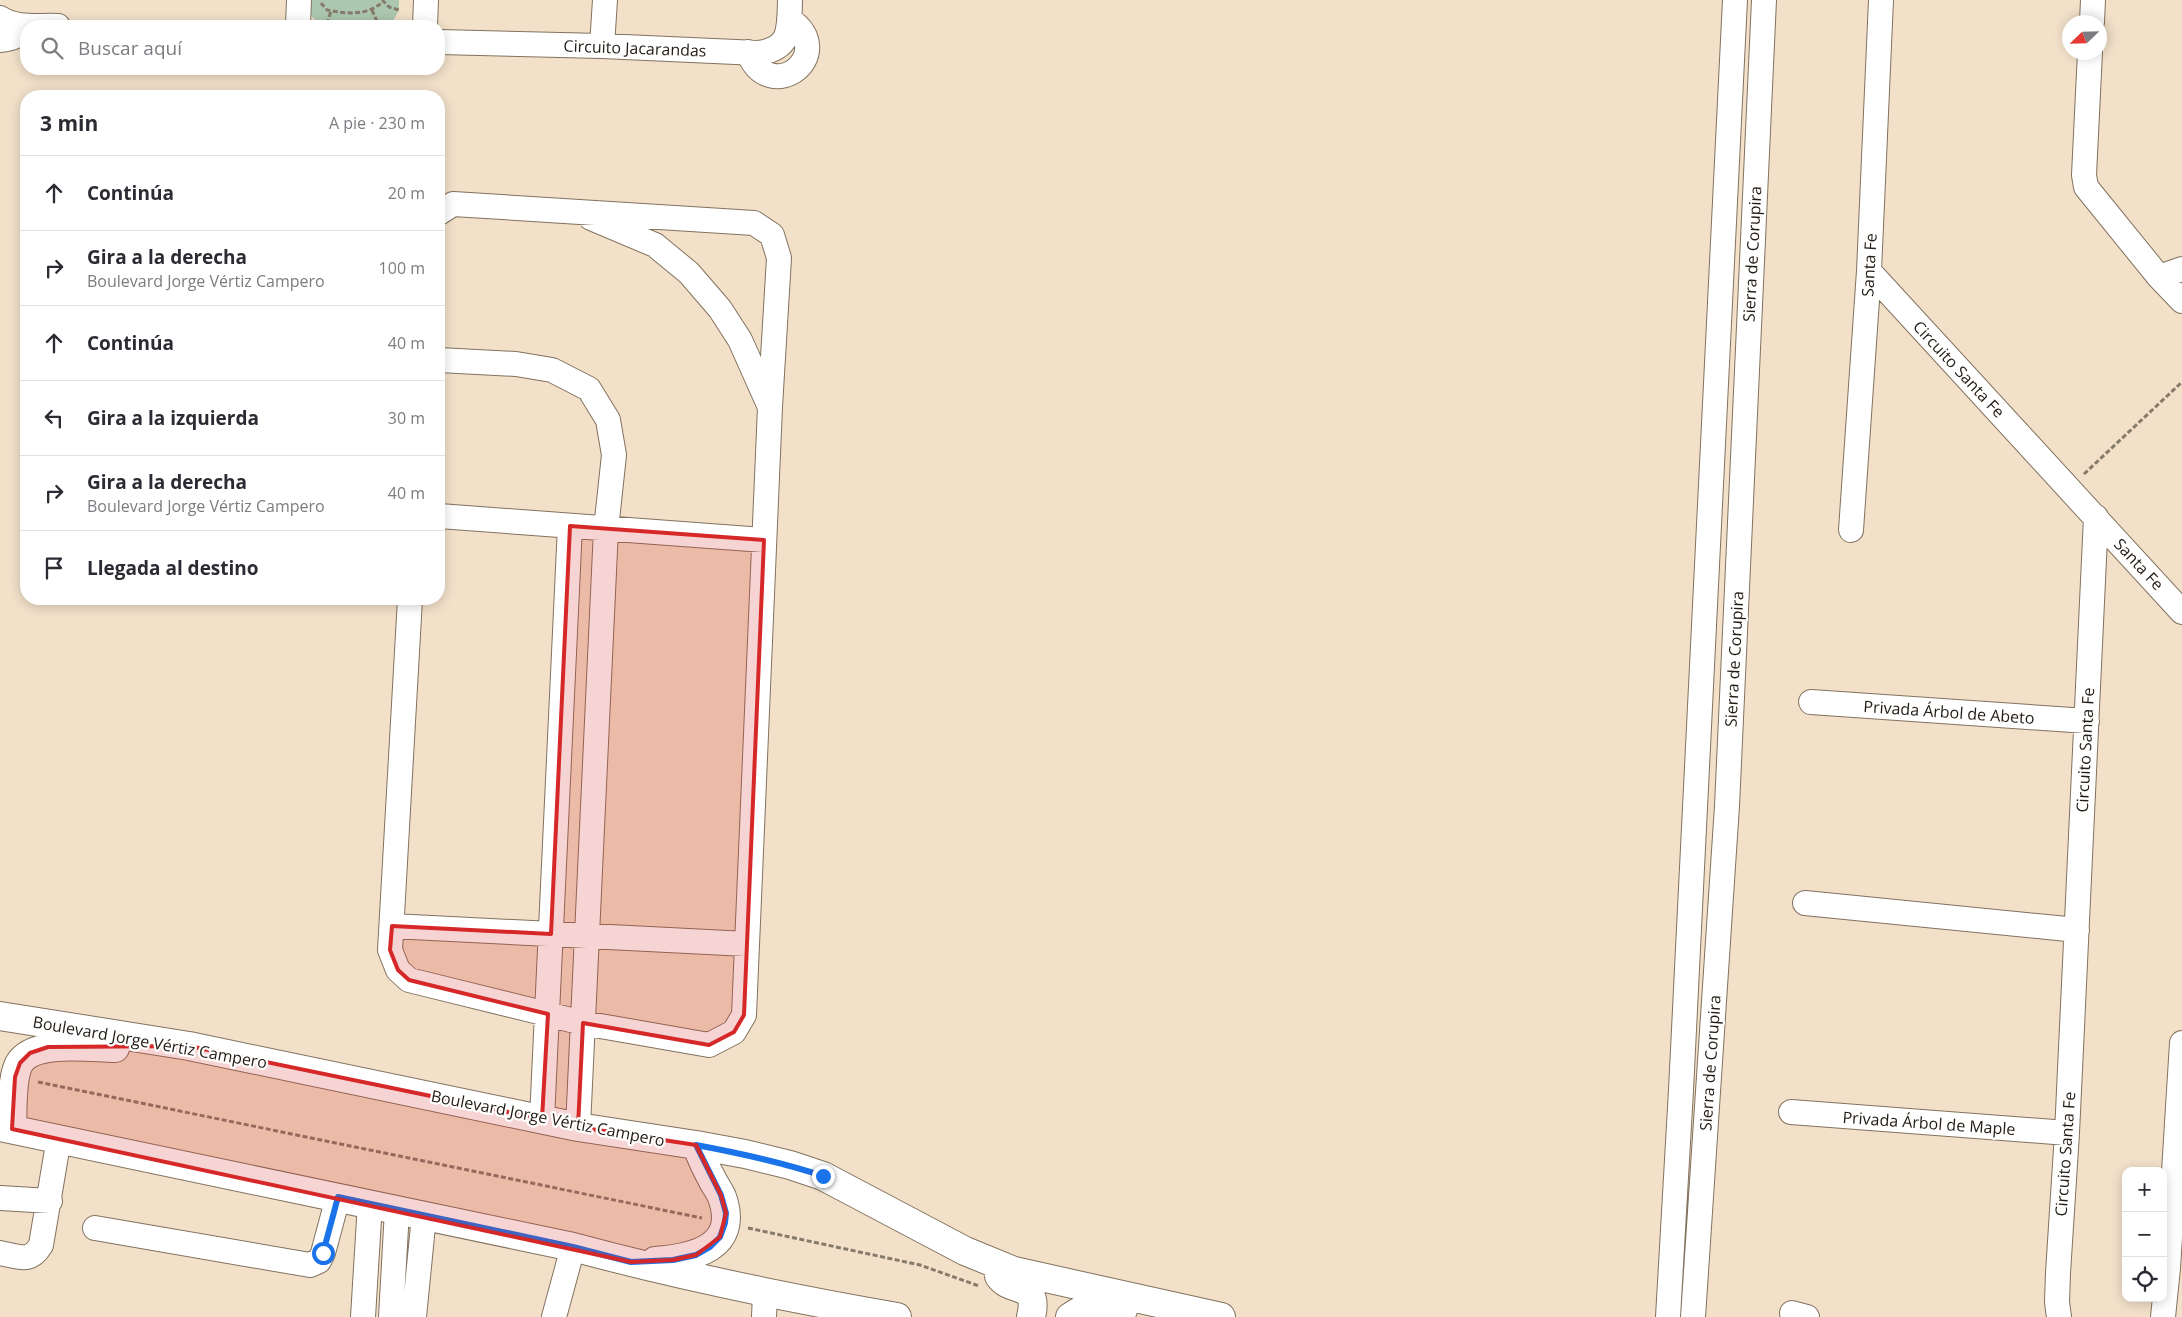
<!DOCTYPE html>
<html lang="es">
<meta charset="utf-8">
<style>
body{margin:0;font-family:"Open Sans",sans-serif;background:#f7f7f7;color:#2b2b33}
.controls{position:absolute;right:15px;bottom:15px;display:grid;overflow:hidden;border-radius:10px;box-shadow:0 2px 12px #0003}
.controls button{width:45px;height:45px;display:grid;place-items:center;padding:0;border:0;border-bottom:1px solid #e1e1e2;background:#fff;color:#2b2b33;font:25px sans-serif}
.compass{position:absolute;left:2062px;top:15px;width:45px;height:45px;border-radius:50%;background:#fff;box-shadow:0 2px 12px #0003;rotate:247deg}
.stop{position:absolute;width:15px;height:15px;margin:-11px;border:4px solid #1a73e8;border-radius:50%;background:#fff}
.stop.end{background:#1a73e8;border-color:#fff;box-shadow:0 1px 5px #0008}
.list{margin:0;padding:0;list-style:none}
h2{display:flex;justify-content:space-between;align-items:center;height:65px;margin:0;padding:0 20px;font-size:21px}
h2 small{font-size:16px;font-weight:400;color:#7c7c81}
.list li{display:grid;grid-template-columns:32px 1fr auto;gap:15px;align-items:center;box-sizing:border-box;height:75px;padding:0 20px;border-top:1px solid #e1e1e2}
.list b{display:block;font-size:19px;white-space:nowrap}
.list p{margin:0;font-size:16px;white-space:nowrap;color:#7c7c81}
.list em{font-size:16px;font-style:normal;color:#7c7c81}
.icon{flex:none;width:28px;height:28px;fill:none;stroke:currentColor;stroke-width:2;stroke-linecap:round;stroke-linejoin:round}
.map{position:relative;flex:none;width:2182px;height:1317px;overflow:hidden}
.search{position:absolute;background:#fff;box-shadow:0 2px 12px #0003;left:20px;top:20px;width:425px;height:55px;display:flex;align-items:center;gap:12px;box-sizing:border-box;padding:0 18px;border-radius:20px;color:#7c7c81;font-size:19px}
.panel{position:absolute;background:#fff;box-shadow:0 2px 12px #0003;left:20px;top:90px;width:425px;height:515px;border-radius:20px}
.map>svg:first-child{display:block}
.green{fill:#acc7b0}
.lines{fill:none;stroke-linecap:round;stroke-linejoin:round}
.minor-casing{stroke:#82725e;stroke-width:26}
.major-casing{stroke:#82725e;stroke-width:30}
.path{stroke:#867a6b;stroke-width:3;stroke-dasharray:5 2.5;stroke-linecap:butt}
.minor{stroke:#fff;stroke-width:24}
.major{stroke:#fff;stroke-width:28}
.route{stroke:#1a73e8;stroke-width:6}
.marked{fill:#d62828;fill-opacity:0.2;stroke:#d62828;stroke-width:4;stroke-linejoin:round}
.labels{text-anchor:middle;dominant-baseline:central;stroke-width:4.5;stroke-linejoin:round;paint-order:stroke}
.street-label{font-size:16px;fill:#221c14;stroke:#fff}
</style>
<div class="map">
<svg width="2182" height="1317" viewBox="0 0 2182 1317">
<rect width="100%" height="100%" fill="#f2e0c9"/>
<path class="green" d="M309,0H399V10L393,21C381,29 323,29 313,18C309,13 309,6 309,0Z"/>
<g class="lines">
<g class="minor-casing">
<path id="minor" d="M0,18C16,29 39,25 58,26
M2092,22L2093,0
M298,26L299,0
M425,26L426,0
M0,40C12,39 19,36 26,27
M439,42L602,46L758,53C792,49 789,28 790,0
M602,46L605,0
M748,52C770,108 840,54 789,19
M2090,52L2084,175L2086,187L2159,277L2182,301
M591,218L655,245L689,273L720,309L740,340L769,405
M1869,271L2182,612
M2159,277L2182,269
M439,360L516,364L552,370L589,389L608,420L614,455L606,529L578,1127
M439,516L764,540
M1851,530L1869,271L1881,0
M410,599L390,950L398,970L409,980L583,1023L709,1045L734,1032L744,1015L770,407L779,258L772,235L754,223L453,204L439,213
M1811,702L2087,721
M1805,903L2077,930
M392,926L747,944
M1791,1112L2067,1133
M542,1119L570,526
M0,1198L50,1201
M95,1228L310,1265L319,1261L323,1253L338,1197
M0,1253C18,1256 30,1264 41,1245L59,1138
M1792,1313L1807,1317
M363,1317L370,1203
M391,1317L397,1210
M414,1317L424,1216
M554,1317L573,1247
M764,1317L765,1293
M1668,1317L1681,1090L1735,0
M1693,1317L1727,806L1764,0
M2059,1317L2057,1302L2058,1273L2067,1133L2096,517
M2163,1317L2168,1268L2182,1043"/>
</g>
<g class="major-casing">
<path id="major" d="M0,1016L189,1046L578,1127L696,1145L745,1154L790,1165L823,1176L965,1251L1014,1271L1221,1317
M0,1127L573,1247C680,1276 788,1298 897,1317
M12,1129C13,1111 11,1079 19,1064C33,1039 91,1048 115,1048
M655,1261C693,1258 740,1248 722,1197C719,1190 714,1184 711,1177C705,1167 701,1156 696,1145
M999,1276C1011,1294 1040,1280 1031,1317
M1070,1317C1089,1303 1102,1305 1123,1310"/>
</g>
<path class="path" d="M382,0L389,7L399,10
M321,3L327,10C348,14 366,16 383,2
M372,10L379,26
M327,24L331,11
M2084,474L2182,382
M38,1082L702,1218
M748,1228L920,1265L979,1286"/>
<use href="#minor" class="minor"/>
<use href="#major" class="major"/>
</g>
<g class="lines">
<path class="route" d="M323,1253L338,1197L573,1247L631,1262L673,1260L696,1255L710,1247L720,1237L725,1223L726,1213L721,1195L696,1145C739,1153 781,1162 823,1176"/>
</g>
<path class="marked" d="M570,526L764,540L744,1015L734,1032L709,1045L583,1023L578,1127L696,1145L721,1195L726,1213L720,1237L696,1255L673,1260L631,1262L12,1129L15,1077L20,1063L30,1053L48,1047L189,1046L542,1119L548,1014L409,980L398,970L390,950L392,926L551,934Z"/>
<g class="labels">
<g class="street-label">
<text transform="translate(635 48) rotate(2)">Circuito Jacarandas</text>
<text transform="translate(1752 254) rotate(-87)">Sierra de Corupira</text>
<text transform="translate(1869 265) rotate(-87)">Santa Fe</text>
<text transform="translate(1959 369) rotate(47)">Circuito Santa Fe</text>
<text transform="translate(2139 564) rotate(47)">Santa Fe</text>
<text transform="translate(1734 659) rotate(-87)">Sierra de Corupira</text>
<text transform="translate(1949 712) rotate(4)">Privada Árbol de Abeto</text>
<text transform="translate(2085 750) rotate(-87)">Circuito Santa Fe</text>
<text transform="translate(150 1042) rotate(10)">Boulevard Jorge Vértiz Campero</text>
<text transform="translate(1710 1063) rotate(-86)">Sierra de Corupira</text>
<text transform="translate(548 1118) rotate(11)">Boulevard Jorge Vértiz Campero</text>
<text transform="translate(1929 1123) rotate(4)">Privada Árbol de Maple</text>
<text transform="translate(2065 1154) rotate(-86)">Circuito Santa Fe</text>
</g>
</g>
</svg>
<div class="controls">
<button>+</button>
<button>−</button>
<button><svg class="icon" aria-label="locate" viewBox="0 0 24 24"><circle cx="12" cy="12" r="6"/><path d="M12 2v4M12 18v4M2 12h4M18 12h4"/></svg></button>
</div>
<svg class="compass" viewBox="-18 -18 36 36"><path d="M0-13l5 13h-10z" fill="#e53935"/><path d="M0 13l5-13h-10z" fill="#7c7c81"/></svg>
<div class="stop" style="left:323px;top:1253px"></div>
<div class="stop end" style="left:823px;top:1176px"></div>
<div class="search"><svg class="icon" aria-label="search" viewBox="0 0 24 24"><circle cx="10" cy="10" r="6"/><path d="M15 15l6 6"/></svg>Buscar aquí</div>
<section class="panel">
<h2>3 min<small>A pie · 230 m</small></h2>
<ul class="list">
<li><svg class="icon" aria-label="ahead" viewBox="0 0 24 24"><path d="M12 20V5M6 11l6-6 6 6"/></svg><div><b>Continúa</b></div><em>20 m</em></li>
<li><svg class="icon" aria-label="right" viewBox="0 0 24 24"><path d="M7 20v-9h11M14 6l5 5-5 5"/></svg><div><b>Gira a la derecha</b><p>Boulevard Jorge Vértiz Campero</p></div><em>100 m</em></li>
<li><svg class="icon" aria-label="ahead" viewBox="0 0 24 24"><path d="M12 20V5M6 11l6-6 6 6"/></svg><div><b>Continúa</b></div><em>40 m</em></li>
<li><svg class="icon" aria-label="left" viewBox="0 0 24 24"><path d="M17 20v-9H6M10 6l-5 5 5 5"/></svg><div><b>Gira a la izquierda</b></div><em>30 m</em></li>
<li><svg class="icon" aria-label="right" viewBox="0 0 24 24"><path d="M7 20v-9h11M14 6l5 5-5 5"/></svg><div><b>Gira a la derecha</b><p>Boulevard Jorge Vértiz Campero</p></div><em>40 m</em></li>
<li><svg class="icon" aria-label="arrive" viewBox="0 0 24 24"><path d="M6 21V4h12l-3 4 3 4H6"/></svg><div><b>Llegada al destino</b></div></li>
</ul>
</section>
</div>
